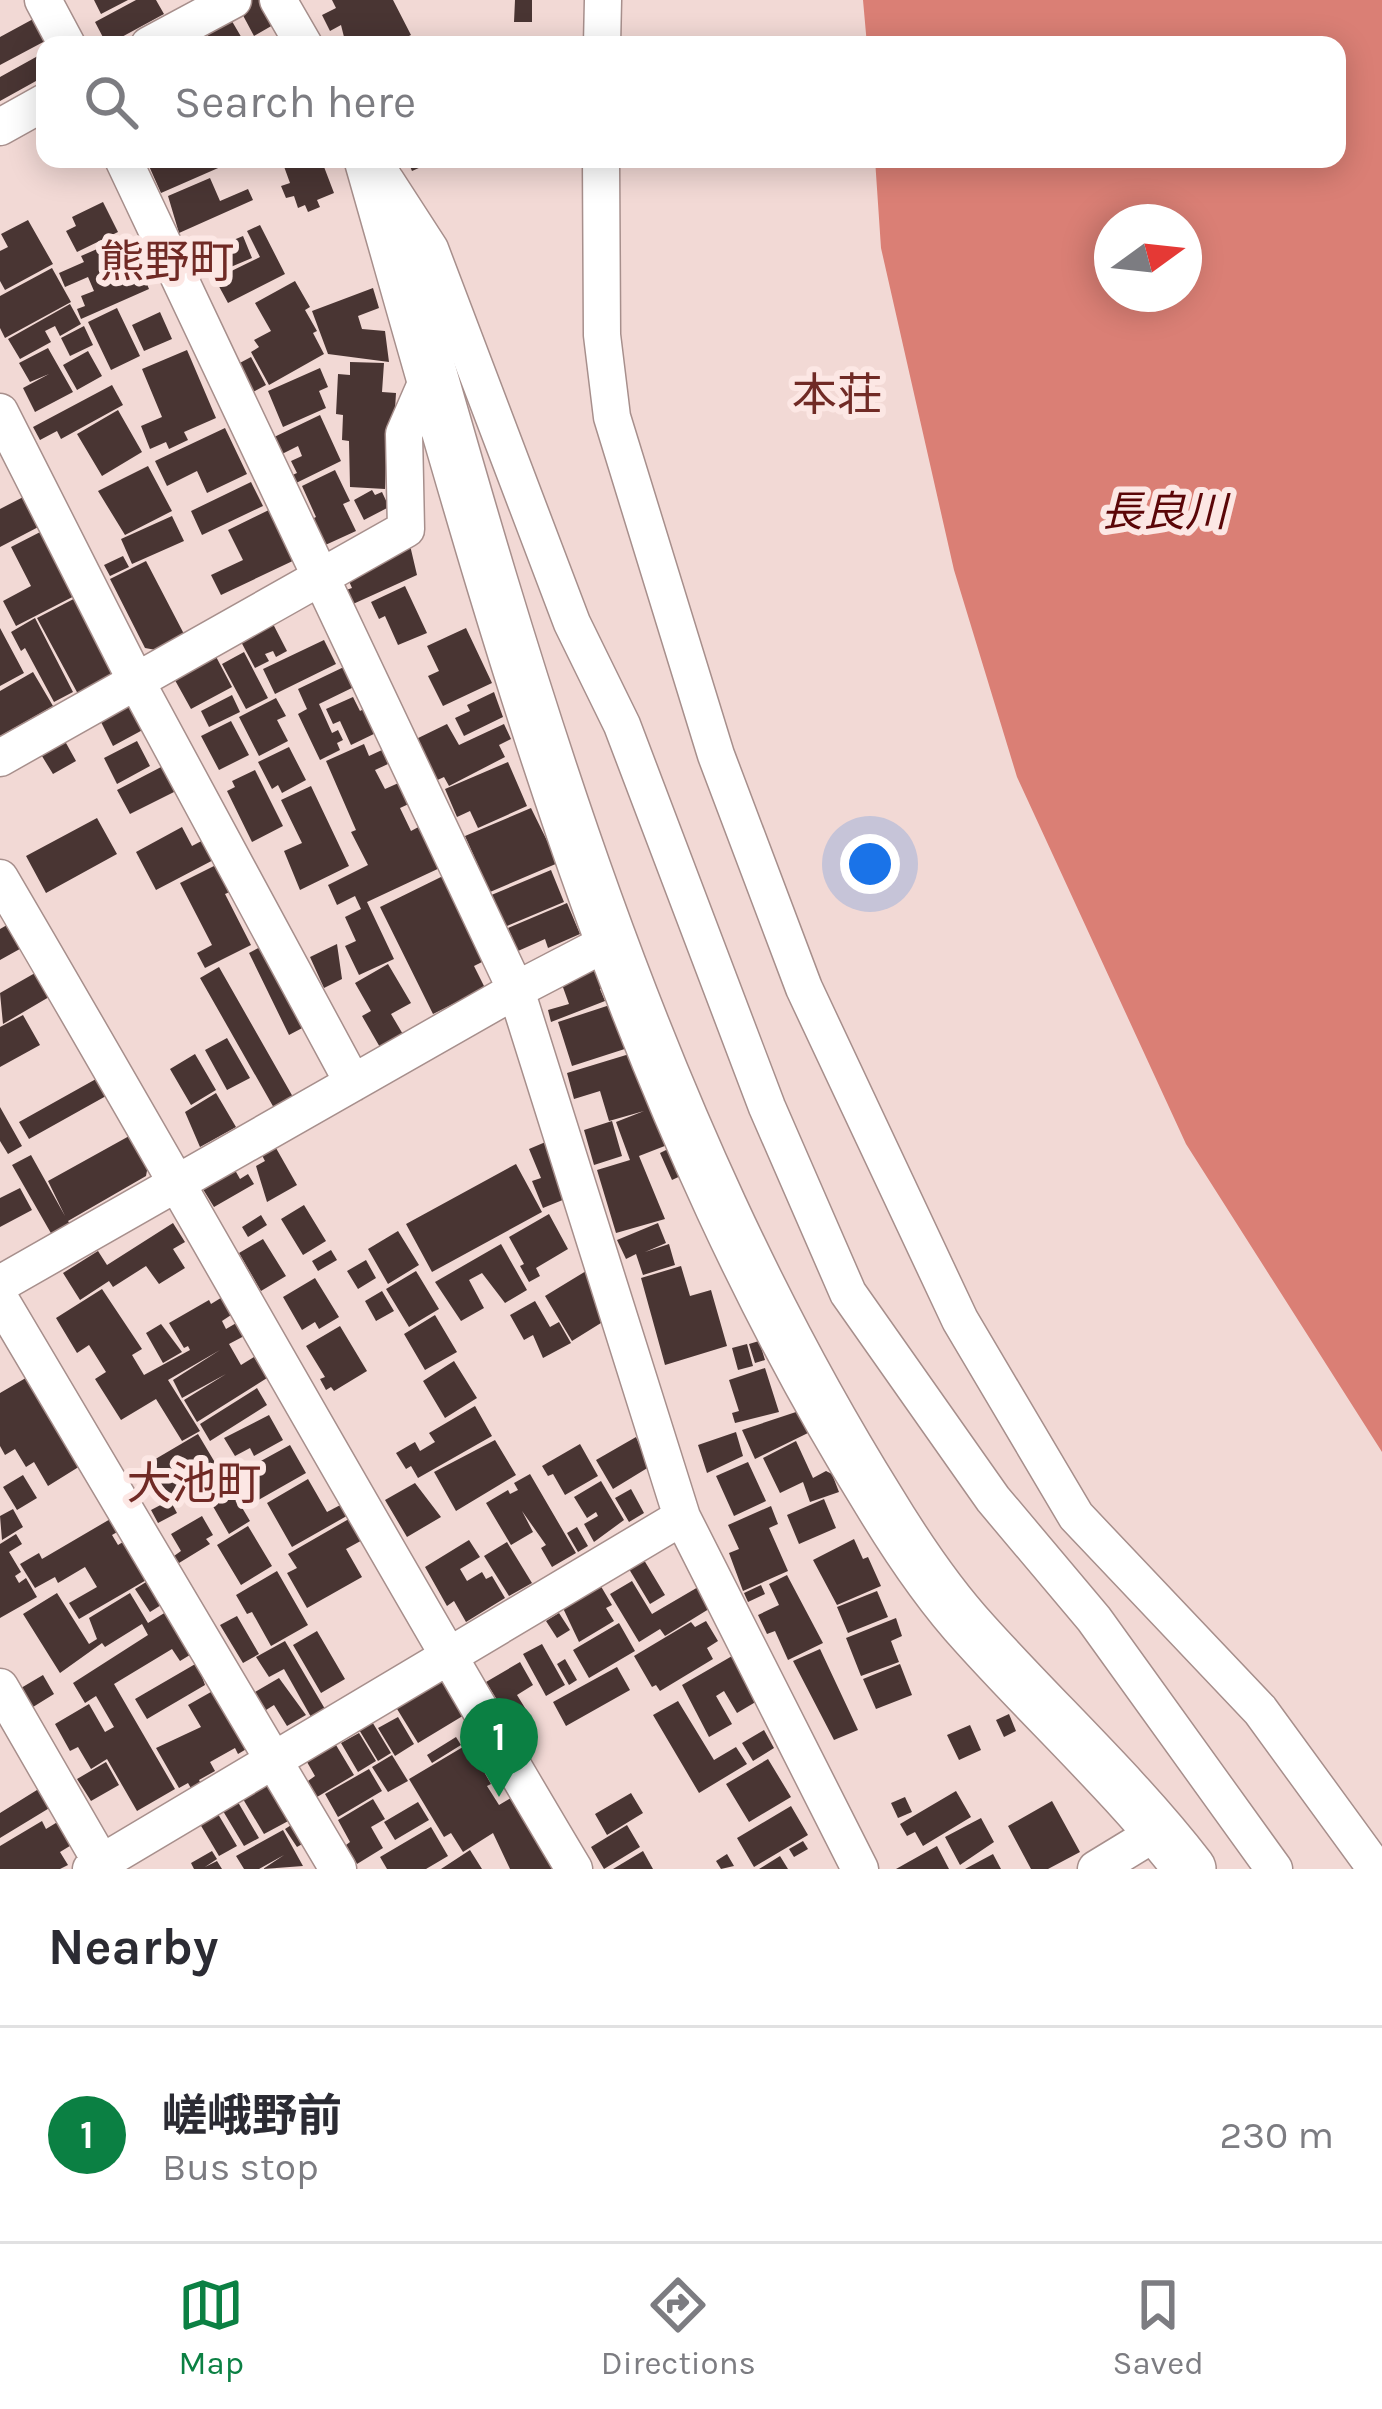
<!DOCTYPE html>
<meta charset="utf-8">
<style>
body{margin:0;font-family:Karla,"Noto Sans JP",sans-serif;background:#f2f2f3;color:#2b2b33}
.compass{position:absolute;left:1094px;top:204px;width:108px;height:108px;border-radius:50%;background:#fff;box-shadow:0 6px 30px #0003;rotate:75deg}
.you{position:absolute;left:870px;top:864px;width:42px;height:42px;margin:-30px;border:9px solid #fff;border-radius:50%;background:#1a73e8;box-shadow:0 0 0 18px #1a73e833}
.badge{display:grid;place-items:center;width:78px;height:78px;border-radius:50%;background:#0b8043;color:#fff;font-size:39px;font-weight:700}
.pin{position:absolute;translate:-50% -99px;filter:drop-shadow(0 3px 6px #0008)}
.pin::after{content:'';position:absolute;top:63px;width:42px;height:36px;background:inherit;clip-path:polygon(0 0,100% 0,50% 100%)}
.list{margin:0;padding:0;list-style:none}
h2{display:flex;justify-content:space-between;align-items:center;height:156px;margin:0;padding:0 48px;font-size:51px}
h2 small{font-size:39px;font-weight:400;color:#7c7c81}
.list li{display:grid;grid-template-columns:78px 1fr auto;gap:36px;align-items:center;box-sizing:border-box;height:216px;padding:0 48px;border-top:3px solid #e1e1e2}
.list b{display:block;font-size:45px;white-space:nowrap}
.list p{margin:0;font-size:39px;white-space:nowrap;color:#7c7c81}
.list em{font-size:39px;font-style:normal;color:#7c7c81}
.icon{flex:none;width:66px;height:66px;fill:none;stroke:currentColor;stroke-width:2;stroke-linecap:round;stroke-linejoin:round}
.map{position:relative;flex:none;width:1382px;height:1869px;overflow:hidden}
.search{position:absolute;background:#fff;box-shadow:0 6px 30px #0003;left:36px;right:36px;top:36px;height:132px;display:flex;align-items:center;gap:30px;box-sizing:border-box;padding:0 42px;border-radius:24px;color:#7c7c81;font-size:45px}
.sheet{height:372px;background:#fff}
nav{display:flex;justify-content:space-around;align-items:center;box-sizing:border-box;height:168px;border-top:3px solid #e1e1e2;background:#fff;font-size:33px;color:#7c7c81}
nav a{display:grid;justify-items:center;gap:6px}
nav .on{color:#0b8043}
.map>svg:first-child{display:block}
.water{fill:#da7f75;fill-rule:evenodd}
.building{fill:#493533}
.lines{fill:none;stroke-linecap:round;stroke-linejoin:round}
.street-casing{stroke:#a78f8c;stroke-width:39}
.secondary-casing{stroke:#a78f8c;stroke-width:54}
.street{stroke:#fff;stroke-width:36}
.secondary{stroke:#fff;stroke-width:51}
.labels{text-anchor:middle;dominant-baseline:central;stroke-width:12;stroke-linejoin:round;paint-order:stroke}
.water-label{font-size:42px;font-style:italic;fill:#5b0608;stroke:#fce7e4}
.quarter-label{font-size:45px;fill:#702a25;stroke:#fce7e4}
</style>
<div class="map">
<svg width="1382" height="1869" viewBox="0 0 1382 1869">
<rect width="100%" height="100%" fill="#f2d9d5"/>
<path class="water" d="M863,0H1382V1452L1186,1144L1017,777L954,570L881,248L875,159H1337V45H867ZM1112,222H1184V294H1112Z"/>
<path class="building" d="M94,0H128L101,14Z
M136,0H156L164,14L107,45L95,22Z
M248,0H260L280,21L254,36L238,6Z
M332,0H393L411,35L390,45H346L341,25L330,31L322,15L336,8Z
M515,0H532V22H514Z
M226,11L243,40L234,45H213L202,25Z
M35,18L47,40L0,65V37Z
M45,52V76L0,101V77Z
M164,159H223L225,165L161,193L149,166Z
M287,159H310L312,163L321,159L334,193L317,200L320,207L308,212L305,205L298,208L294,196L286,198L281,186L290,183L282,161Z
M396,159H439L412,171L409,164L400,168Z
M210,178L220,201L248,189L253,200L179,233L168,196Z
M103,202L118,232L77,252L66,231L76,226L72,217Z
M28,220L53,264L5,290L0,281V251L8,247L1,234Z
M260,225L285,274L228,303L215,279L260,257L247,231Z
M127,236L149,289L81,319L77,309L85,306L81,296L94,291L88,277L65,287L59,273L84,262L81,256Z
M243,236L252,258L207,277L198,255Z
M52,268L71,302L5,338L0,328V296Z
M295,281L310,307L305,310L317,331L313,333L324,354L269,385L251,352L259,347L254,340L271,331L255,303Z
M373,288L379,308L358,316L362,329L385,331L389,362L328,354L312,311Z
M70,304L81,324L60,336L55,326L45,331L51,342L20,359L8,339Z
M117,308L140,356L111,370L88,322Z
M160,312L172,339L144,351L132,325Z
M84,326L93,345L70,356L61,338Z
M48,348L73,392L35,412L23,388L49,374L30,382L19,363Z
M187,350L216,418L184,432L188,440L169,449L166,442L150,449L141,426L162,417L142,369Z
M88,351L102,376L77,390L63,365Z
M251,357L266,385L251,393L236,365Z
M350,362L384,363L382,392L396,393L393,443L387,442L385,489L350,487L349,441L342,440L343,415L336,414L338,374L350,375Z
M320,368L328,387L319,391L326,408L283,427L268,391Z
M112,385L123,405L61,439L57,431L40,440L33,427Z
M118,410L142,452L102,476L77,434Z
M320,415L341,461L292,485L288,477L297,473L291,461L302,456L298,446L278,456L270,439Z
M225,428L247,474L207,493L197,471L167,486L155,461Z
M148,466L172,511L125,535L98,491Z
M335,470L350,501L343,504L356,531L321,547L308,521L316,517L302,486Z
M251,482L263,506L202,535L191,511Z
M372,490L375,495L382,492L389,507L364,520L354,500Z
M31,493L46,523L0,547V509Z
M275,507L299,558L221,595L211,575L243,560L228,530Z
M172,516L184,541L132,564L121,539Z
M48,528L88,589L16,626L3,601L31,586L11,547Z
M409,541L417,575L353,604L346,590L352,588L348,579Z
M123,556L129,567L110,576L104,565Z
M146,561L184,634L156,650L145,648L110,579Z
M405,586L427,633L398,645L385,616L379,619L371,602Z
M89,591L121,669L78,694L37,618Z
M35,618L73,692L54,702L25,648L21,651L11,632Z
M271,620L287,651L276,657L273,651L265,654L269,661L255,668L239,638Z
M0,628L24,673L0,686Z
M466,628L492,683L443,706L428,676L439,671L427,646Z
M324,640L336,664L275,694L263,669Z
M212,649L232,687L191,709L171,673Z
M244,652L268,698L246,709L222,664Z
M348,665L358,685L319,704L332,733L338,730L343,740L337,743L340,750L320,760L298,714L307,709L298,689Z
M33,672L53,706L0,736V691Z
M494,692L503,717L464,736L455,718L470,711L467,705Z
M232,695L240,712L209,727L201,711Z
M353,697L360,711L368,707L380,731L351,745L340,721L333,724L326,709Z
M276,698L286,716L277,720L288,741L259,756L239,717Z
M137,701L150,726L113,746L100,720Z
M231,721L249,755L219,770L201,736Z
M447,724L459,745L504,724L511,739L499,745L505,757L449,786L444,777L431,783L412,741Z
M61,734L76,761L53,774L37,748Z
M137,741L150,766L117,784L104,758Z
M364,744L369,756L382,750L388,764L375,770L385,789L403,781L413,802L400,808L411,831L424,824L444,866L367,902L394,959L359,975L345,946L356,941L345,917L361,909L355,896L337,905L328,885L368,865L351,832L356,830L326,761Z
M289,747L306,780L282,793L278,785L272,789L258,762Z
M508,762L527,806L478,828L470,811L457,817L445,789Z
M163,766L176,791L130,814L117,790Z
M255,770L283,826L252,842L227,791L235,787L232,781Z
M311,786L349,866L300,890L284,851L302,843L281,800Z
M531,808L558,863L490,892L465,836Z
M97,818L117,854L46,893L26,856Z
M182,827L192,846L211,836L221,856L156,890L136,852Z
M218,864L232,891L225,894L251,945L205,968L197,953L212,945L180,883Z
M551,870L564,902L502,928L489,896Z
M443,876L484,961L474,966L485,988L433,1014L380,907Z
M567,903L580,934L548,948L545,939L518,951L508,928Z
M14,921L27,945L0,960V929Z
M266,944L306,1026L289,1035L249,953Z
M337,944L342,979L324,988L310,957Z
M388,964L411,1003L391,1014L404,1036L381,1049L362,1016L371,1011L355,983Z
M599,965L608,986L600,989L605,1001L551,1022L548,1010L569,1004L560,979Z
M219,967L293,1097L274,1108L200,978Z
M35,973L49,997L3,1024L0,993Z
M616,1003L634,1046L572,1066L558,1022Z
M23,1015L40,1045L0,1067V1027Z
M227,1038L250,1078L227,1090L205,1050Z
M636,1052L675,1142L639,1156L665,1219L616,1233L597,1170L630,1160L616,1122L644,1111L609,1121L600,1091L574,1099L567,1073Z
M195,1054L216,1090L191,1105L170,1069Z
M96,1079L106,1096L29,1139L19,1122Z
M216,1093L236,1127L200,1147L185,1112Z
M0,1107L22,1146L8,1154L0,1141Z
M612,1121L622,1156L594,1165L584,1130Z
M131,1135L148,1165L146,1176L68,1221L70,1224L52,1235L12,1165L31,1155L65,1216L48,1181Z
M555,1138L570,1197L543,1208L532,1181L541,1178L529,1149Z
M272,1141L297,1185L267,1202L256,1166L265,1161L258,1148Z
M676,1145L689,1172L672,1180L660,1153Z
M231,1163L240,1179L248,1174L254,1184L214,1207L201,1186Z
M516,1164L542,1212L432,1272L406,1224Z
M20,1188L32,1210L0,1227V1198Z
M304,1205L326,1241L303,1255L281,1219Z
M549,1214L568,1249L536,1268L540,1276L529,1282L520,1266L524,1264L509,1237Z
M261,1215L267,1225L248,1237L242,1227Z
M173,1223L185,1242L173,1249L185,1268L159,1284L146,1266L113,1287L109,1281L80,1300L63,1273L98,1251L107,1265Z
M658,1223L666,1243L645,1252L669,1244L675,1265L643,1275L636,1254L626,1259L617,1240Z
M398,1231L419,1265L388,1284L368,1249Z
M263,1239L286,1276L261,1291L239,1253Z
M501,1244L527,1290L505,1303L482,1273L469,1280L484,1308L461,1321L435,1282Z
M331,1250L337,1260L318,1271L312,1261Z
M366,1260L376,1278L358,1289L347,1271Z
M681,1266L690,1296L711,1290L727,1346L665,1365L641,1278Z
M591,1268L609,1318L572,1341L545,1296Z
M416,1271L439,1309L409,1327L386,1289Z
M315,1278L339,1317L319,1329L315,1322L302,1330L283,1297Z
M102,1289L142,1349L132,1355L144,1375L190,1350L188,1346L184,1348L169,1323L209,1300L211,1304L224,1296L234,1313L222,1321L226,1329L238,1322L246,1335L229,1344L241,1365L254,1357L267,1378L197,1422L184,1400L226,1374L182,1398L173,1380L220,1350L168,1380L200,1431L182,1441L156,1399L121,1420L95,1379L106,1372L89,1345L77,1353L56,1318Z
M382,1291L394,1311L376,1321L365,1301Z
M535,1301L550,1327L559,1322L571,1343L543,1358L533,1335L524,1340L510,1315Z
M435,1315L457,1352L425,1370L404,1334Z
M161,1324L182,1352L163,1363L146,1333Z
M340,1326L367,1371L334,1391L331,1387L326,1390L320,1379L325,1377L306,1346Z
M759,1341L765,1360L755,1363L749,1344Z
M747,1344L753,1366L738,1370L732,1348Z
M454,1361L477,1398L445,1418L423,1381Z
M765,1368L779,1412L735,1423L732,1413L739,1411L729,1380Z
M36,1372L85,1463L48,1486L34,1462L26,1467L15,1449L5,1455L0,1446V1393Z
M257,1388L267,1405L210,1441L200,1424Z
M475,1406L492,1436L418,1478L411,1466L406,1469L396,1453L415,1442L420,1451L435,1442L429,1433Z
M799,1411L810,1432L755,1459L742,1430Z
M269,1415L283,1440L254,1456L250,1448L235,1456L224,1438Z
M736,1432L743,1456L707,1473L698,1445Z
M198,1434L223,1476L175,1504L147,1464Z
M636,1437L649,1467L613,1489L596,1460Z
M495,1440L516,1475L456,1511L434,1472Z
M796,1441L813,1478L826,1471L832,1474L839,1492L810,1502L803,1482L780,1493L763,1458Z
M580,1444L598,1476L565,1495L553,1474L548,1476L542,1466Z
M290,1445L306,1473L253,1503L237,1474Z
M748,1462L766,1501L734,1516L716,1476Z
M530,1474L576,1553L552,1567L541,1548L546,1545L522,1511L533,1532L511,1545L486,1503L508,1490L510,1494L518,1490L514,1483Z
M23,1475L37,1498L17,1510L3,1487Z
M308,1479L327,1512L346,1502L352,1513L292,1547L267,1503Z
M601,1481L624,1520L594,1542L584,1524L598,1516L596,1512L587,1518L574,1497Z
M415,1483L441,1517L407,1537L385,1500Z
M228,1484L250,1521L229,1534L207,1496Z
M631,1489L644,1513L629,1522L615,1498Z
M824,1499L836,1528L799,1544L787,1515Z
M170,1500L177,1513L158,1523L151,1510Z
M771,1506L778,1524L769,1528L788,1571L743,1591L729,1553L739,1549L728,1525Z
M13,1509L23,1527L2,1540L0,1516Z
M202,1516L213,1535L206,1539L210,1544L179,1563L174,1556L181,1551L171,1534Z
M354,1516L366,1538L346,1549L362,1577L307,1608L287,1573L297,1568L288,1554Z
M112,1518L119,1531L112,1535L118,1545L133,1536L155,1575L79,1619L69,1603L97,1587L85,1567L58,1583L55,1577L35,1588L20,1564L39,1553L42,1559Z
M248,1526L272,1566L241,1585L217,1545Z
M577,1527L588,1546L578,1552L567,1533Z
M16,1534L22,1544L9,1552L21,1572L15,1576L19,1583L26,1578L37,1597L0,1618V1544Z
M854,1539L863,1559L868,1557L881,1586L837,1605L813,1560Z
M469,1540L480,1557L460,1569L467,1581L482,1572L486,1579L492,1576L505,1598L466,1622L454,1601L447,1606L425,1567Z
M507,1542L532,1583L509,1596L484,1556Z
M641,1555L665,1595L650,1604L626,1564Z
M277,1571L308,1625L271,1646L252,1612L247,1614L236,1595Z
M787,1575L823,1643L788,1660L775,1631L767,1634L758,1615L779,1605L769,1584Z
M154,1577L169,1600L150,1612L135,1589Z
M632,1581L652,1614L705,1583L717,1604L665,1636L660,1629L639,1642L610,1594Z
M599,1583L612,1605L606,1608L614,1621L579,1642L562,1606Z
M761,1585L765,1594L748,1602L744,1593Z
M877,1591L888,1617L848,1633L837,1607Z
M57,1593L89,1644L97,1639L89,1618L130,1593L148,1623L166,1612L198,1650L180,1661L172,1649L114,1684L175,1789L137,1811L107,1759L91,1769L78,1747L70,1751L55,1724L89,1704L105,1732L114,1727L96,1696L85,1703L73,1683L148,1635L142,1624L105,1647L102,1643L60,1673L23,1614Z
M559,1613L570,1630L557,1638L546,1621Z
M237,1616L259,1654L243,1663L220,1625Z
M896,1618L902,1636L891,1641L899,1662L861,1676L846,1638Z
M706,1621L718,1641L707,1648L713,1659L660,1691L656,1685L652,1687L634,1656L691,1622L695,1627Z
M619,1623L635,1651L589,1678L573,1650Z
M317,1631L345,1679L321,1693L293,1645Z
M285,1641L325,1709L311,1717L284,1669L269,1677L256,1657Z
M542,1644L565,1685L546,1696L523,1654Z
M820,1649L858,1730L834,1740L793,1661Z
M739,1652L764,1697L737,1713L724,1691L716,1696L732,1724L709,1737L682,1685Z
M565,1659L577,1680L569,1685L557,1664Z
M520,1662L533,1685L517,1695L530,1716L513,1726L486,1682Z
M197,1663L205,1685L147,1719L135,1699Z
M900,1664L912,1695L876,1709L863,1679Z
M617,1667L630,1690L566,1726L553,1702Z
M43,1675L54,1694L33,1707L21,1688Z
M279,1678L306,1715L287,1726L274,1705L266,1710L255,1692Z
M444,1678L466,1714L418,1743L394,1704Z
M218,1688L258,1742L238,1754L235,1748L210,1762L215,1771L199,1780L201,1784L192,1790L188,1783L179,1788L156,1748L201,1727L188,1705Z
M678,1701L714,1760L736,1747L747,1764L699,1793L653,1715Z
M1009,1714L1016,1731L1004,1737L996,1720Z
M398,1717L414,1744L395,1756L378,1728Z
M371,1720L391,1753L378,1761L358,1728Z
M970,1725L981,1750L959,1760L947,1735Z
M764,1730L774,1748L753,1761L742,1743Z
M359,1733L376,1761L358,1772L341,1743Z
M456,1737L461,1745L432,1763L427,1755Z
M468,1744L491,1784L487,1786L499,1805L521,1792L567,1869H510L493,1833L463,1852L451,1833L444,1837L409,1779Z
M336,1745L354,1775L317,1797L308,1781L315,1776L307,1762Z
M392,1755L408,1781L388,1792L372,1767Z
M768,1759L791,1797L749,1822L726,1784Z
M106,1762L119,1785L91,1801L77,1779Z
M369,1769L382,1791L338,1817L325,1794Z
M269,1777L292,1819L264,1834L240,1794Z
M45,1785L56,1804L0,1838V1813Z
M956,1791L971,1817L923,1846L915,1832L907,1836L900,1824Z
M631,1793L643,1813L607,1835L595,1814Z
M235,1797L259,1838L244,1846L220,1806Z
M905,1797L912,1812L898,1818L891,1803Z
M373,1799L385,1819L371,1827L383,1848L357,1864L346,1845L350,1842L338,1820Z
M1052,1801L1080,1852L1048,1869H1031L1008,1826Z
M418,1802L429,1820L395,1840L384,1822Z
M791,1806L808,1835L754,1867L737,1838Z
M215,1809L237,1846L219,1856L197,1819Z
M64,1818L78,1841L60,1852L68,1865L60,1869H0V1846L42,1821L46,1829Z
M981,1818L994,1842L960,1865L945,1837Z
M299,1820L311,1839L297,1847L285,1829Z
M627,1825L640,1847L604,1869L591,1847Z
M431,1827L448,1856L426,1869H387L380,1857Z
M283,1830L303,1866L263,1869L284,1855L259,1869H244L236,1856Z
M803,1841L808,1849L794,1857L789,1849Z
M937,1846L949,1869H896Z
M470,1850L482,1869H441Z
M212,1851L217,1859L205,1867L217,1861L222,1869H194L191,1863Z
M643,1851L653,1869H613Z
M727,1854L734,1866L721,1869L716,1861Z
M993,1854L1001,1869H965Z
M780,1856L788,1869H759Z"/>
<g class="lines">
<g class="street-casing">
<path id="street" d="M43,0L67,45
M278,0L304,45
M149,45L233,0
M602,45L603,0
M0,127L45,102
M123,159L516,990L682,1517L860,1869
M601,159L602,335L612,417L716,755L804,988L960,1320L1076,1516L1260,1710L1376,1869
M386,181L430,249L572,623L622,725L767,1107L848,1293L993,1499L1094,1619L1274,1869
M0,412L136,681L353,1083
M0,758L406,529L404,434L431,372
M0,878C193,1207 378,1541 574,1869
M0,1284L516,990L612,940
M0,1299L338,1869
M0,1687L105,1869
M91,1869L682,1517
M1096,1869L1160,1830"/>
</g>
<g class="secondary-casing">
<path id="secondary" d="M370,159C501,618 624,1092 879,1501C905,1544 941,1597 975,1634C1046,1713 1125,1785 1190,1869"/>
</g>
<use href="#street" class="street"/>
<use href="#secondary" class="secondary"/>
</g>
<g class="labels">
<g class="water-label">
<text x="1164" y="512">長良川</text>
</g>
<g class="quarter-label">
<text x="167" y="262">熊野町</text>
<text x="837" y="395">本荘</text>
<text x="194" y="1484">大池町</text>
</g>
</g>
</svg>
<svg class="compass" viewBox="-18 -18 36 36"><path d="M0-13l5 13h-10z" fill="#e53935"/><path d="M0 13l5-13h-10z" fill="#7c7c81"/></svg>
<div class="you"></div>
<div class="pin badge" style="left:499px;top:1797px">1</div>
<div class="search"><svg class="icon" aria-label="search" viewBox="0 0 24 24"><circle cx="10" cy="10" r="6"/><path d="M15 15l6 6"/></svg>Search here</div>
</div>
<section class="sheet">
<h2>Nearby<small></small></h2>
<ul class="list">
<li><span class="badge">1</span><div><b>嵯峨野前</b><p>Bus stop</p></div><em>230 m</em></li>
</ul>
</section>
<nav>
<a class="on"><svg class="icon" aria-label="map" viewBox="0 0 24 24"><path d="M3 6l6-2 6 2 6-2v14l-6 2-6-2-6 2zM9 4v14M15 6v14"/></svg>Map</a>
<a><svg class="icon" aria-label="directions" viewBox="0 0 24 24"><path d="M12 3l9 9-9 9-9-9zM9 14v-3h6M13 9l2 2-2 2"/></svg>Directions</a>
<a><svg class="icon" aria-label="saved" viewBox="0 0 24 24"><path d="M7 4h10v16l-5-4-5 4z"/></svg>Saved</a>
</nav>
